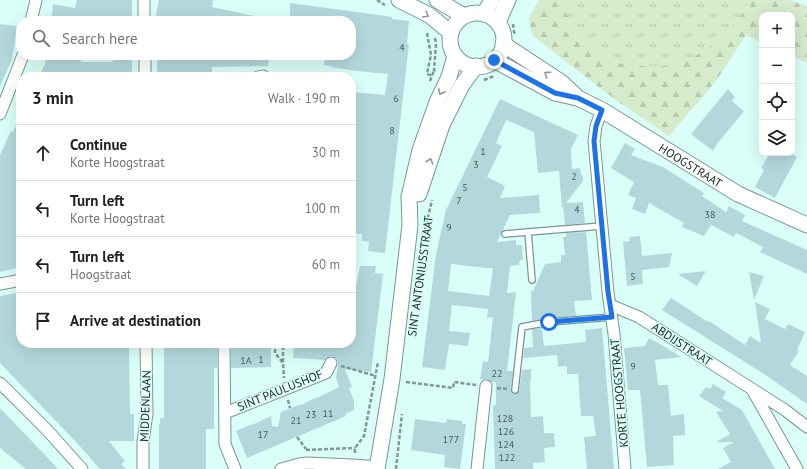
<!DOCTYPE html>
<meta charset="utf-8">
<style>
body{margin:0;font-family:"PT Sans",sans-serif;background:#f2f2f2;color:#222}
.controls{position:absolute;right:12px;top:12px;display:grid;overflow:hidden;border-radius:8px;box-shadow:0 4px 16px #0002}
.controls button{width:36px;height:36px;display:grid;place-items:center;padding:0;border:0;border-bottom:1px solid #e0e0e0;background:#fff;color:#222;font:20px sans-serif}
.stop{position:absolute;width:12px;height:12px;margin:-9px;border:3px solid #1a73e8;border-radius:50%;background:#fff}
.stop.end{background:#1a73e8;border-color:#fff;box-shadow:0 1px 4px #0008}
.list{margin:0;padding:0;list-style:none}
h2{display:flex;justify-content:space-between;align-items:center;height:52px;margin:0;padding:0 16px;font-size:17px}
h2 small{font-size:13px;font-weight:400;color:#767676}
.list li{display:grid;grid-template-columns:26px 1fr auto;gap:12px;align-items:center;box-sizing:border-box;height:56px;padding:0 16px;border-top:1px solid #e0e0e0}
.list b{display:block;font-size:15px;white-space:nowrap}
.list p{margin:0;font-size:13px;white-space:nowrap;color:#767676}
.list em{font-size:13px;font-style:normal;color:#767676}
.icon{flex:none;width:22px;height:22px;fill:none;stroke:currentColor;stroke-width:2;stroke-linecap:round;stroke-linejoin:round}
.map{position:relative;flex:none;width:807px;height:469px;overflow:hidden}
.search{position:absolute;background:#fff;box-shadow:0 4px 16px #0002;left:16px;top:16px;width:340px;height:44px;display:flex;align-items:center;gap:10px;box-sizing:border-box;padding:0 14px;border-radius:16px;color:#767676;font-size:15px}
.panel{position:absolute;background:#fff;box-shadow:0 4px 16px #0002;left:16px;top:72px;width:340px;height:276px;border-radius:16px}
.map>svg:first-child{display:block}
.grass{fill:url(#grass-tufts)}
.forest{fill:url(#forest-firs)}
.building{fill:#b3d8dc;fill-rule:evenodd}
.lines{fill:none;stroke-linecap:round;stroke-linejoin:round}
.lane-casing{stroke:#769992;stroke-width:8}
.street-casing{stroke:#769992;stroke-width:13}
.secondary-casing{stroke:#769992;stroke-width:17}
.path{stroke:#7f9894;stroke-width:2.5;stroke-dasharray:4 2;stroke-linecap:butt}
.lane{stroke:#fff;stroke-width:5.5}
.street{stroke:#fff;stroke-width:11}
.secondary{stroke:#fff;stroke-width:15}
.oneway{stroke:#909896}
.route{stroke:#1a73e8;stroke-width:5}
.labels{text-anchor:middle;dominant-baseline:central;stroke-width:3;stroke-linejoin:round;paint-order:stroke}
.number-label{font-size:10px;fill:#465a5a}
.street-label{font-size:12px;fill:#22302e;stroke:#dafff8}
</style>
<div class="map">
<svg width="807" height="469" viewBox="0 0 807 469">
<defs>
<pattern id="grass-tufts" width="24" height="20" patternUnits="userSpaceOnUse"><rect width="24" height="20" fill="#d5ebcc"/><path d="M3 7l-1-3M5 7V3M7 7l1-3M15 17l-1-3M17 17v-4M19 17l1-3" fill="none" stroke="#b7cab0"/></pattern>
<pattern id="forest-firs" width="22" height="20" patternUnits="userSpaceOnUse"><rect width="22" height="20" fill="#d5ebcc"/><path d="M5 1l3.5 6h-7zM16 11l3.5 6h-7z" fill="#b7cab0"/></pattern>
</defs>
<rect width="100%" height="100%" fill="#dafff8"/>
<path class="grass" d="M559,0H750L739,19L723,37L707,49L688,60L665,66H643L622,64L605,57L576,39L574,27Z"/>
<path class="forest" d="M539,0H559L574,27L576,39L605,57L622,64L643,66H665L688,60L707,49L723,37L739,19L750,0H789L807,6V63L792,56V15H762V43L746,35L716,81L669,136L613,98L532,35L529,18Z"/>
<path class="building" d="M77,0H132V21H58V17L52,16L53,4L75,8Z
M159,0H213L212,7L254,16V21H156V14Z
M290,3L386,16L392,17V19L409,21L407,44H409L385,253L368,251L369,242L362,241V234L354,233V201H351V92L385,95L388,74L356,71L331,67V66L324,65L325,55H351V21H290Z
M0,24L17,26L12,60L0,86Z
M46,55H62V57L81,60V62H112L117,55H132V77L39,76L45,64Z
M157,55H269L268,66L212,67V77H157Z
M728,89L735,97L732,101L744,111L717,144L713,151L691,134Z
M500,99L578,135L571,149L572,169L580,168L581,175L583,176V181L566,203L583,202L585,223L565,225L563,206L562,208L559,171L538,173L534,132L506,120L496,143L502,146L487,177L505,186L500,198L539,195L540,213L510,215L497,242L516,240V245H522L523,260H520L519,265L510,266L507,293L516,292L507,371H513L511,391L513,394H515L519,392L522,370L531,369V381L530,382L531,417L543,416L544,433H554L555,447L544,448L545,462L533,463V469H495L493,405H496V382H491L487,379L480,380L483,361L488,362L493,317L487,318L488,309L452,305L449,331L470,333L468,346L449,344L445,370L422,367L436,254L446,210ZM451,264L486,268H493L489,296L448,291Z
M21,115V267L0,272V155L11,131L13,132Z
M625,143L635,149L631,155L663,167L704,193L702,196L726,212L729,206L745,215L742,221L807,250V274L760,252L763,247L736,233L734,237L711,225L704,236L682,227L684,223L649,203L645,214L632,209L636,198L628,195L634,182L611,168Z
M770,153H790L797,157L775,198L755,187L764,170L761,168Z
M586,232L592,300L574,301L576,316L549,318L532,321L531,291H533L545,264L561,262V255H565L563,237H566V233Z
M640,236L642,256L672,253L669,267L642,270L643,284L627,286L623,242L630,241L629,237Z
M360,266H376L375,273L383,274L371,372L345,369L352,387L349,388L354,401V410L345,414L346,416L247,458L236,431L252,424V425L271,416L272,426L278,427L281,412L301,404V405L315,398V399L339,387L336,378L338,363L337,359L334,357L331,356L328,357L325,360L293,358L294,343H351L355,308L352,307L354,296Z
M706,271L697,286L678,274Z
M749,272L764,276L754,300Z
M21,292V343H129L130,414H134V441H109L125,461L121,464L126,469H100L77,443L0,363V296Z
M671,298L708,322L709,321L745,345L750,336L761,343L755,302L770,309L765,319L785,329L788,324L805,332L797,350L799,351L790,365L807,376V404L767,376L662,310Z
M542,328L544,346L586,342L585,330L602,328L614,469H587L584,437L596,436L593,416H581L578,374H567V366L558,367L557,355L523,358L524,348L533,347L532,329Z
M649,338L660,344L681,357L655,360L658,385H668L671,416L684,414L685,435L673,436L674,465L647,467L640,390H628L624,348L645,346Z
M164,343H217V368H214V429H206V469H159V424H160V418H164Z
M231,343H271V367L231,368Z
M713,384L726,392L722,398L742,410L775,469H718L731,462L723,448L734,442H716L730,434L716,412L723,411L699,396L706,387L710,389Z
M0,408L46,456L58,469H26L0,448Z
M415,419L446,423L447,419L462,421V424H466L460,469L444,467L445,455L411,450Z"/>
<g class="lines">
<g class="lane-casing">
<path id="lane" d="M528,232L602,226
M505,234L528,232L532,280
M515,390L522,327L549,322L612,317"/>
</g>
<g class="street-casing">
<path id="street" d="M144,0V21
M31,21L36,0
M145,55V77
M258,77L263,76
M602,110L596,126L594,141L608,292L614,334L625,469
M0,114L23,55
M0,284L21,280
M610,305L639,317L785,410L807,427
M224,343L225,444L235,469
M0,383L48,431L82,469
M753,391L797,469
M225,413L326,373L331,363
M143,469V441L147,414L146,343
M281,469L299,464L307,463L353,465L378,467
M477,469L486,386"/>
</g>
<g class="secondary-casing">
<g id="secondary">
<path d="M399,0L429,15L451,33"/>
<path d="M437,0L464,16"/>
<circle cx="477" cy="40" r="27"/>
<path d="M484,14L492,0"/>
<path d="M498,22L508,0"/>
<path id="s1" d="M503,44L561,82L578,98L602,110L738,194L807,225"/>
<path d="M494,60L555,93L577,98"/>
<path d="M419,194L442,125L462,85L476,66"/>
<path d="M377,469L392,379L410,225L409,197L420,150L437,102L449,77L455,56"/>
</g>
</g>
<path class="path" d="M377,0L385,5
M513,24L514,32L516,35
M427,33L431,55L427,74L433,76
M435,38L436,44L434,70L436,71
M484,80L494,76
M430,81L434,70
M425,230L432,200
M275,343V353L283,363L284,378
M283,362V343
M341,366L376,376
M406,382L453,388L454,382L476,385
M497,388L507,389
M288,400L290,408
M297,437L306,449
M306,450L355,448
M355,453V448L364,436L378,362
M396,469L402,414"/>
<use href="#lane" class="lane"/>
<use href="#street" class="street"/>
<use href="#secondary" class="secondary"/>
</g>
<defs><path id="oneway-chevron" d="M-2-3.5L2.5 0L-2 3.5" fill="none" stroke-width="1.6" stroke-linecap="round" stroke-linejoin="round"/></defs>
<g class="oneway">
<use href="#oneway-chevron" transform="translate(426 15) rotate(31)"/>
<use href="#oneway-chevron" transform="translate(547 74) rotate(-146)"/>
<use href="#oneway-chevron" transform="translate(441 92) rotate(115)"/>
<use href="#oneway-chevron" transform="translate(430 161) rotate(-71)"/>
</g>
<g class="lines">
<path class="route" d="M494,60L555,93L578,98L602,110L596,126L594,141L608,292L612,317L549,322"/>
</g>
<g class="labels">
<g class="number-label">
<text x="402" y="47">4</text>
<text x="396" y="98">6</text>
<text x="392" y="130">8</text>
<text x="483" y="151">1</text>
<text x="476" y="164">3</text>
<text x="574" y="176">2</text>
<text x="465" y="187">5</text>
<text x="459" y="200">7</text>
<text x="577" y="209">4</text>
<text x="710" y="214">38</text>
<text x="449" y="227">9</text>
<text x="633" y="276">5</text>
<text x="261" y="359">1</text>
<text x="246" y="360">1A</text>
<text x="633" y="366">9</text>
<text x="497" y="373">22</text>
<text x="328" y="413">11</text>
<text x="311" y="414">23</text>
<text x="505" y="418">128</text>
<text x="296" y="420">21</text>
<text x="506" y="431">126</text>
<text x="263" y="434">17</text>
<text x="451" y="439">177</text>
<text x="506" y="444">124</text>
<text x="507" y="457">122</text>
</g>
<g class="street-label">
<text stroke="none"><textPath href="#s1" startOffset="224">HOOGSTRAAT</textPath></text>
<text transform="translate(420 276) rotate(-82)">SINT ANTONIUSSTRAAT</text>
<text transform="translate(682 344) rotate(33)">ABDIJSTRAAT</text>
<text transform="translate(280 390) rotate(-22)">SINT PAULUSHOF</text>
<text transform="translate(619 393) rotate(-95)">KORTE HOOGSTRAAT</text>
<text transform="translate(145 406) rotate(-88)">MIDDENLAAN</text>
</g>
</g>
</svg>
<div class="controls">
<button>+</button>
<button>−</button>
<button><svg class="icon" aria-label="locate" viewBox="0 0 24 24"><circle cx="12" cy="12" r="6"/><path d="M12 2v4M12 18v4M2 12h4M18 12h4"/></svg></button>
<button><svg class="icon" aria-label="layers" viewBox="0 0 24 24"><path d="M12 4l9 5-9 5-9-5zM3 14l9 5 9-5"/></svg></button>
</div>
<div class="stop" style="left:549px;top:322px"></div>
<div class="stop end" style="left:494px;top:60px"></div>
<div class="search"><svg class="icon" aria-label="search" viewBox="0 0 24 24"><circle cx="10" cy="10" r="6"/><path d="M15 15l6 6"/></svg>Search here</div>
<section class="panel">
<h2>3 min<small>Walk · 190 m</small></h2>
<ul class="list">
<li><svg class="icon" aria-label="ahead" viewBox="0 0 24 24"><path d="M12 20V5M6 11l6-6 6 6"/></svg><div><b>Continue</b><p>Korte Hoogstraat</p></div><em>30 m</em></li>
<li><svg class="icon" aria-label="left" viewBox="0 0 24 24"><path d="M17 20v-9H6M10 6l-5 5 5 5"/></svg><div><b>Turn left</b><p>Korte Hoogstraat</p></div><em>100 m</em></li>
<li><svg class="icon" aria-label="left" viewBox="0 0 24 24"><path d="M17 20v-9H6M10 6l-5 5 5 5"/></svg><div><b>Turn left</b><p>Hoogstraat</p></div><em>60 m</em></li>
<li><svg class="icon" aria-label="arrive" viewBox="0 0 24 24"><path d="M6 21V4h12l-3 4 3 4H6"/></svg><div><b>Arrive at destination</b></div></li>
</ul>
</section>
</div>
